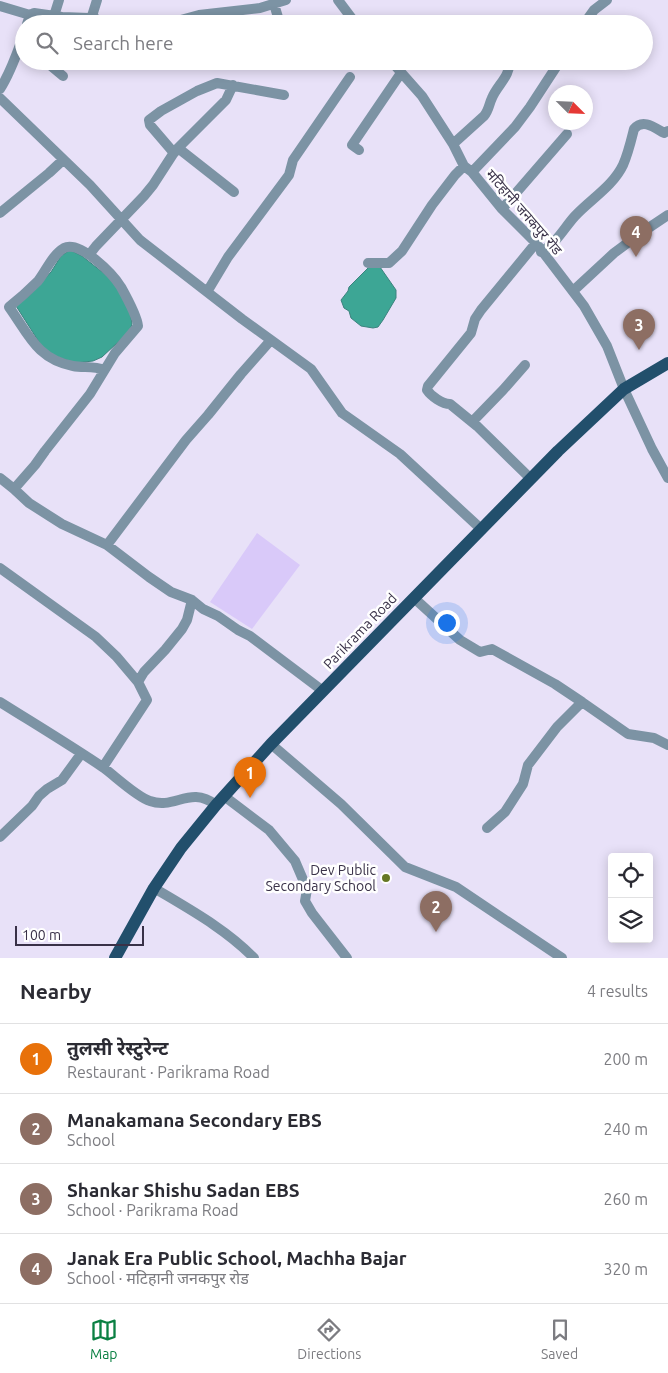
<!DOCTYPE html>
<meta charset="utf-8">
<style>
body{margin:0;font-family:Ubuntu,"Noto Sans Devanagari",sans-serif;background:#f7f7f7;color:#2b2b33}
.controls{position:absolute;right:15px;bottom:15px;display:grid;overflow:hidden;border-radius:5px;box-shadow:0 2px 12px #0003}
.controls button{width:45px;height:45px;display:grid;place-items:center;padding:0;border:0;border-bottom:1px solid #e1e1e2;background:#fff;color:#2b2b33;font:25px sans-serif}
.compass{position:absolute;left:548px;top:85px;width:45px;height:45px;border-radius:50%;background:#fff;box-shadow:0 2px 12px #0003;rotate:114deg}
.scale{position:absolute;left:15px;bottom:12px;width:129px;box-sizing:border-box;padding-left:5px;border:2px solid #393148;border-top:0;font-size:14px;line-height:18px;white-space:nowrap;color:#393148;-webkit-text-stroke:4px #fff;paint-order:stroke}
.you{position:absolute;left:446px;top:622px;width:18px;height:18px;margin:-12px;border:4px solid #fff;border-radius:50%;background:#1a73e8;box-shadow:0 0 0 8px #1a73e833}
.badge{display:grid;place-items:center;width:32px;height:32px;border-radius:50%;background:#0b8043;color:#fff;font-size:16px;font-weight:700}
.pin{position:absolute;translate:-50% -41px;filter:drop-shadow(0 1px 2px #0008)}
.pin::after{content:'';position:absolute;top:26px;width:18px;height:15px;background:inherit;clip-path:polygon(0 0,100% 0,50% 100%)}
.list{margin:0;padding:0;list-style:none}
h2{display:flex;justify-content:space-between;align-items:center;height:65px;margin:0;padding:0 20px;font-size:21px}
h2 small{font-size:16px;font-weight:400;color:#7c7c81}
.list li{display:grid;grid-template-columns:32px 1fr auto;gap:15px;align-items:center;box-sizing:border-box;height:70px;padding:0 20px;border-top:1px solid #e1e1e2}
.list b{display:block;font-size:19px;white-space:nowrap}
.list p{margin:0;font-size:16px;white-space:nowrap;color:#7c7c81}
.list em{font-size:16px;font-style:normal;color:#7c7c81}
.icon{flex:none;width:28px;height:28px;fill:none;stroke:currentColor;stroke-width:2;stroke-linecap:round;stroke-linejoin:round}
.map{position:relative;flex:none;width:668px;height:958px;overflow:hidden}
.search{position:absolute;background:#fff;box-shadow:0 2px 12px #0003;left:15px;right:15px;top:15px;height:55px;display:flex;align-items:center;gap:12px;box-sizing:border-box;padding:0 18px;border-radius:28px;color:#7c7c81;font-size:19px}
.sheet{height:345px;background:#fff}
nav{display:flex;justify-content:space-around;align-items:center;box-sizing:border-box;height:70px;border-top:1px solid #e1e1e2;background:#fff;font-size:14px;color:#7c7c81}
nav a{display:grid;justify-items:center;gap:2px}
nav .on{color:#0b8043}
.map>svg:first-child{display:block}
.green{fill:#d9c9f9}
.water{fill:#3da695;stroke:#3c837e}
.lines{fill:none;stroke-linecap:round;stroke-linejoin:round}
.minor{stroke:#7c93a4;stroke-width:10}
.major{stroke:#224f6c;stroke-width:12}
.poi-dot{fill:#657725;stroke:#fff;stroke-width:2}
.labels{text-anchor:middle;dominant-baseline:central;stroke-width:5;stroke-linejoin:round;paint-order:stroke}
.street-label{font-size:14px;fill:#393148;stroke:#fff}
.poi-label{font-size:14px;fill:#393148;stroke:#fff;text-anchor:end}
</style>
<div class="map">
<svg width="668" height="958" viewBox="0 0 668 958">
<rect width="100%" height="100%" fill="#e8e1f8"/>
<path class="green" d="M257,533L300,565L252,629L210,602Z"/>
<path class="water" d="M70,250L82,256L106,275L120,290L130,310L132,324L130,331L102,357L93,361L75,363L46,353L16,306L30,295L51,272L61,256Z
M370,266L380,267L396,290V298L383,320L378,327L373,328L361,326L351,318L349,311L344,308L341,300L348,291L349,287Z"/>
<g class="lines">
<path class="minor" d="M338,0L356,24
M274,4L280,24
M0,6L30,15L27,24
M30,15L34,13L62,17L89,18L92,16L97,0
M54,16L59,0
M92,16L103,24
M166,24L199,15L260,8L286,0
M533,24L536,20
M584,24L594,10L607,0
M45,61L63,76
M391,61L422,96L453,144L464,166L472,172L502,209L536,243L584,306L607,346L624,389L652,449L668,478
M0,89C11,72 17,53 24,34
M0,98L90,185L140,240L242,319L311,369L342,413L400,454L480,528
M453,144L484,116C489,110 489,104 492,98C497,85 511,76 509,61
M178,148L234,192
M359,150L352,145L401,73
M174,153L150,125L149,120L161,111L197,91L217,83L284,95
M472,172L515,127L530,107L560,61
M502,209L567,134
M0,213L49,173L63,160
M541,252C557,243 564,228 575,216C591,199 613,186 623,165C628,154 631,141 634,129C643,118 655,128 664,133L668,131
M89,255L96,246L144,196L153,185L175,151L226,100L233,85
M368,263H389L402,251L432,205L455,175L464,166
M573,291L614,253L641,233L668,215
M207,292L228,257L289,175L293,160L350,77
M472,422L503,390L525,365
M0,478L14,489L29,503L62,524L107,545L149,577L171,592L192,600L203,609L218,616L238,630L250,636L323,691
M530,478L477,426L450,404C442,404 431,396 427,390L428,386L471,333L475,319L481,310L536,243
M14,489L35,465L45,451L90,394L115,353L138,326C137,316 126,296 121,287C113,274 80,240 64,248C52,255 46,271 38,281C29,290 19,299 9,307C29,335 37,359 73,366C83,368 94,366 104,370
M107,545L186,440L208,415L241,374L271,340
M0,568L96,637L116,656L138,682
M414,598L460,640L480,652L492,649L555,684L582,702L557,727L528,765L523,784L505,812L487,828
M0,702C35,724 70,745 104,768C116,777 137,797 150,801C175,810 190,785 216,805
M582,702L628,734L654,738L668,745
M271,744L341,804L405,867L456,887L562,958
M103,767L147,700L138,682L144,672L165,650L182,629L187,620L192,600
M224,796L269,830L295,861L307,889L305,901L312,913L347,958
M0,837L32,806L39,796L47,789L62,780L81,754
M154,888C189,909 226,929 254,958"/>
<path class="major" d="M115,958L154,888L181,848L216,805L271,744L558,451L624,389L668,363"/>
</g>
<circle class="poi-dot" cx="386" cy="878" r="5"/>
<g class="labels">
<g class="street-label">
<text transform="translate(524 212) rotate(49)">मटिहानी जनकपुर रोड</text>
<text transform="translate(360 631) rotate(-46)">Parikrama Road</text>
</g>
<g class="poi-label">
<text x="376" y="870">Dev Public<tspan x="376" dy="16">Secondary School</tspan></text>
</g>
</g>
</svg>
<div class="controls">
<button><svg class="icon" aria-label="locate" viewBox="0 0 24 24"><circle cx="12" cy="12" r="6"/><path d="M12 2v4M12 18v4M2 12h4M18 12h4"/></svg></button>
<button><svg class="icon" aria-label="layers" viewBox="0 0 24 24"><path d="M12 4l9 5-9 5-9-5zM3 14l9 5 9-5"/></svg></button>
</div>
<svg class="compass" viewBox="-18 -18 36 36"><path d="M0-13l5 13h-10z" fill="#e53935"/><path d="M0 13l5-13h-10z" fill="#7c7c81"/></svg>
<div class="scale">100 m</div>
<div class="you"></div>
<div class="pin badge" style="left:250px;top:798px;background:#e8710a">1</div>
<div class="pin badge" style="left:436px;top:932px;background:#8d6e63">2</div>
<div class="pin badge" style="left:639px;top:350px;background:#8d6e63">3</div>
<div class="pin badge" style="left:636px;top:257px;background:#8d6e63">4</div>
<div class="search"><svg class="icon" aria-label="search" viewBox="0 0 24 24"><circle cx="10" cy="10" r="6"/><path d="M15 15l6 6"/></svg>Search here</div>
</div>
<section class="sheet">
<h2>Nearby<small>4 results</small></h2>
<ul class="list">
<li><span class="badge" style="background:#e8710a">1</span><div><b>तुलसी रेस्टुरेन्ट</b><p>Restaurant · Parikrama Road</p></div><em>200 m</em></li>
<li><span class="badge" style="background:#8d6e63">2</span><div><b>Manakamana Secondary EBS</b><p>School</p></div><em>240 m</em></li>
<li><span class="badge" style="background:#8d6e63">3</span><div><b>Shankar Shishu Sadan EBS</b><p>School · Parikrama Road</p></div><em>260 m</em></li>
<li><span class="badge" style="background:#8d6e63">4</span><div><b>Janak Era Public School, Machha Bajar</b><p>School · मटिहानी जनकपुर रोड</p></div><em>320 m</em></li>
</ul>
</section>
<nav>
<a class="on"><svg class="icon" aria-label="map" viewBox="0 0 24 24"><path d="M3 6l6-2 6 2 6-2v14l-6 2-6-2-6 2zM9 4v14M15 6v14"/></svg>Map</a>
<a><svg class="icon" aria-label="directions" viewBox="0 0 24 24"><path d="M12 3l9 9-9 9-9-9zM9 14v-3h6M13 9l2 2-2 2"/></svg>Directions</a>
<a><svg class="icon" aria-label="saved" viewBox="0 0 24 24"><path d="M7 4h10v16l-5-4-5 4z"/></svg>Saved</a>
</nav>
